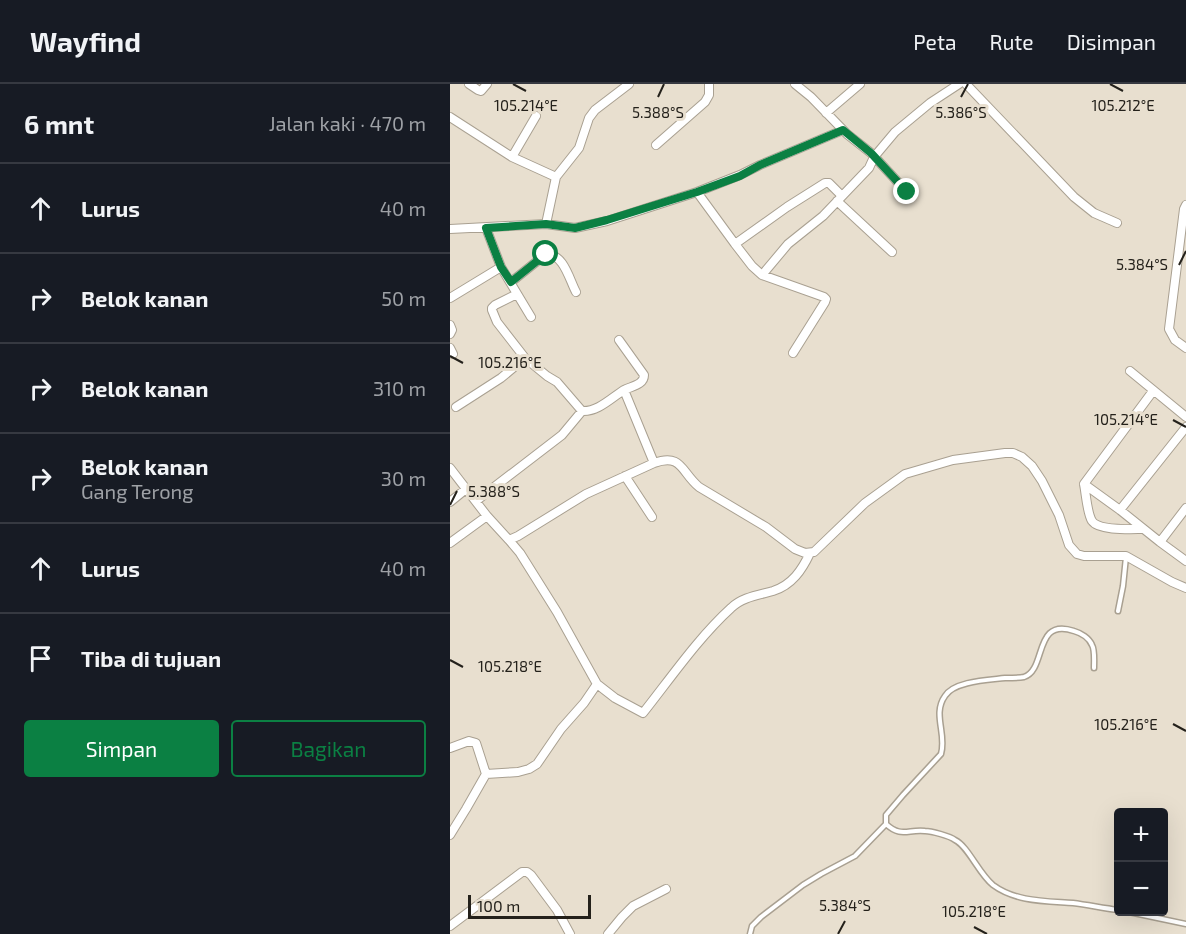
<!DOCTYPE html>
<html lang="id">
<meta charset="utf-8">
<style>
body{margin:0;font-family:"Exo 2",sans-serif;background:#20242c;color:#f1f3f6}
.controls{position:absolute;right:18px;bottom:18px;display:grid;overflow:hidden;border-radius:6px;box-shadow:0 6px 24px #0002}
.controls button{width:54px;height:54px;display:grid;place-items:center;padding:0;border:0;border-bottom:2px solid #363941;background:#171b24;color:#f1f3f6;font:30px sans-serif}
.scale{position:absolute;left:18px;bottom:15px;width:123px;box-sizing:border-box;padding-left:6px;border:3px solid #24211b;border-top:0;font-size:16px;line-height:21px;white-space:nowrap;color:#24211b;-webkit-text-stroke:4px #e8dfcf;paint-order:stroke}
.stop{position:absolute;width:18px;height:18px;margin:-14px;border:4px solid #0b8043;border-radius:50%;background:#fff}
.stop.end{background:#0b8043;border-color:#fff;box-shadow:0 2px 6px #0008}
.list{margin:0;padding:0;list-style:none}
h2{display:flex;justify-content:space-between;align-items:center;height:78px;margin:0;padding:0 24px;font-size:26px}
h2 small{font-size:20px;font-weight:400;color:#9ea1a6}
.list li{display:grid;grid-template-columns:39px 1fr auto;gap:18px;align-items:center;box-sizing:border-box;height:90px;padding:0 24px;border-top:2px solid #363941}
.list b{display:block;font-size:22px;white-space:nowrap}
.list p{margin:0;font-size:20px;white-space:nowrap;color:#9ea1a6}
.list em{font-size:20px;font-style:normal;color:#9ea1a6}
.actions{display:flex;gap:12px;padding:18px 24px}
.actions a{flex:1;padding:14px 0;border:2px solid #0b8043;border-radius:6px;text-align:center;font-size:21px;color:#0b8043}
.actions .main{background:#0b8043;color:#fff}
.icon{flex:none;width:33px;height:33px;fill:none;stroke:currentColor;stroke-width:2;stroke-linecap:round;stroke-linejoin:round}
.map{position:relative;flex:none;width:736px;height:850px;overflow:hidden}
header{display:flex;align-items:center;gap:36px;box-sizing:border-box;height:84px;padding:0 30px;background:#171b24;border-bottom:2px solid #363941}
header strong{font-size:28px}
nav{display:flex;gap:33px;margin-inline-start:auto;font-size:21px}
main{display:flex}
aside{flex:1;background:#171b24}
.map>svg:first-child{display:block}
.lines{fill:none;stroke-linecap:round;stroke-linejoin:round}
.lane-casing{stroke:#a9a091;stroke-width:7}
.street-casing{stroke:#a9a091;stroke-width:10}
.lane{stroke:#fff;stroke-width:4}
.street{stroke:#fff;stroke-width:8}
.route{stroke:#0b8043;stroke-width:8}
.ticks{fill:none;stroke:#24211b;stroke-width:2}
.ticks-label{font-size:15px;text-anchor:middle;fill:#24211b;stroke:#e8dfcf;stroke-width:6;stroke-linejoin:round;paint-order:stroke}
</style>
<header>
<strong>Wayfind</strong>
<nav><a>Peta</a><a>Rute</a><a>Disimpan</a></nav>
</header>
<main>
<aside>
<h2>6 mnt<small>Jalan kaki · 470 m</small></h2>
<ul class="list">
<li><svg class="icon" aria-label="ahead" viewBox="0 0 24 24"><path d="M12 20V5M6 11l6-6 6 6"/></svg><div><b>Lurus</b></div><em>40 m</em></li>
<li><svg class="icon" aria-label="right" viewBox="0 0 24 24"><path d="M7 20v-9h11M14 6l5 5-5 5"/></svg><div><b>Belok kanan</b></div><em>50 m</em></li>
<li><svg class="icon" aria-label="right" viewBox="0 0 24 24"><path d="M7 20v-9h11M14 6l5 5-5 5"/></svg><div><b>Belok kanan</b></div><em>310 m</em></li>
<li><svg class="icon" aria-label="right" viewBox="0 0 24 24"><path d="M7 20v-9h11M14 6l5 5-5 5"/></svg><div><b>Belok kanan</b><p>Gang Terong</p></div><em>30 m</em></li>
<li><svg class="icon" aria-label="ahead" viewBox="0 0 24 24"><path d="M12 20V5M6 11l6-6 6 6"/></svg><div><b>Lurus</b></div><em>40 m</em></li>
<li><svg class="icon" aria-label="arrive" viewBox="0 0 24 24"><path d="M6 21V4h12l-3 4 3 4H6"/></svg><div><b>Tiba di tujuan</b></div></li>
</ul>
<div class="actions"><a class="main">Simpan</a><a>Bagikan</a></div>
</aside>
<div class="map">
<svg width="736" height="850" viewBox="0 0 736 850">
<rect width="100%" height="100%" fill="#e8dfcf"/>
<g class="lines">
<g class="lane-casing">
<path id="lane" d="M668,527L673,502L676,473
M436,740C451,754 458,745 475,747C481,747 500,752 505,756C518,762 529,790 543,801C566,818 596,817 623,819C638,821 653,824 668,826
M679,828L736,840
M300,850L302,842L311,833L353,801L371,790L405,772L436,740V731L453,711L491,670C497,650 482,630 495,612C504,597 539,596 555,594C561,594 568,594 574,593C597,586 583,533 624,547C631,549 639,554 642,561C645,566 644,577 644,584"/>
</g>
<g class="street-casing">
<path id="street" d="M19,0L28,6L31,7L37,0
M345,0L361,13L397,50L421,69L457,108
M516,0L624,113L644,129L667,139
M376,29L410,0
M0,33L62,73L106,93L129,64L139,34L145,26L179,0
M206,61L255,18L259,11V0
M62,73L86,32
M247,108L285,160L337,123L375,99H379L392,112
M387,117L442,168
M736,121L734,125L719,245L725,256L736,264
M96,140L106,93
M0,145L96,140L125,144L157,137L247,108L290,91L310,81L393,46
M285,160L302,182L312,191L374,213L376,215L375,218L343,269
M51,183L81,233
M312,191L338,160L373,132L419,84L424,73L445,48L480,19L509,0
M61,198L96,170C114,170 119,195 126,208
M67,210L45,221L42,224V226L47,238L75,274L97,292L107,298L132,327C148,328 161,314 174,306L204,379
M0,214L51,183L36,144
M0,241L2,246L0,250
M169,256L194,291C194,301 182,302 174,306
M0,264L3,270
M680,287L736,333
M6,323L51,294L75,274
M0,384L37,432L59,456L68,452L136,410L204,379C232,369 231,388 249,403L316,443L345,465L355,469L364,468L415,419L455,390L503,376L555,369H563L572,373L582,382L592,397L609,431L619,461L627,470L634,472H676L722,498L736,504
M175,392L202,433
M634,400L670,426L710,458
M26,417L112,351L132,327
M0,418L16,405
M736,424L710,458L736,477
M670,426L736,343
M693,445C682,445 649,447 642,437C637,429 636,410 634,400L703,307
M0,459L37,432
M147,600L165,614L193,629C220,595 248,554 281,524C292,513 309,511 323,507C342,501 352,486 360,469
M0,664L19,657L26,659L36,690L16,725L0,751
M36,690L68,688L79,685L87,680L111,645L134,619L147,600L107,528L70,469L59,456
M0,842L72,788H77L81,791L107,826L120,850
M158,850L172,833L183,822L216,805"/>
</g>
<use href="#lane" class="lane"/>
<use href="#street" class="street"/>
</g>
<g class="lines">
<path class="route" d="M96,170L61,198L51,183L36,144L96,140L125,144L157,136L247,108L290,92L310,81L393,46L421,69L457,108"/>
</g>
<path class="ticks" d="M63,0L76,7M660,0L673,7M208,13L214,0M511,13L518,0M729,181L736,167M0,272L13,279M723,336L736,343M0,421L7,407M0,576L13,583M723,640L736,647M524,843L537,850M388,850L395,837"/>
<g class="ticks-label">
<text x="76" y="27">105.214°E</text>
<text x="673" y="27">105.212°E</text>
<text x="208" y="34">5.388°S</text>
<text x="511" y="34">5.386°S</text>
<text x="692" y="186">5.384°S</text>
<text x="60" y="284">105.216°E</text>
<text x="676" y="341">105.214°E</text>
<text x="44" y="413">5.388°S</text>
<text x="60" y="588">105.218°E</text>
<text x="676" y="646">105.216°E</text>
<text x="395" y="827">5.384°S</text>
<text x="524" y="833">105.218°E</text>
</g>
</svg>
<div class="controls">
<button>+</button>
<button>−</button>
</div>
<div class="scale">100 m</div>
<div class="stop" style="left:96px;top:170px"></div>
<div class="stop end" style="left:457px;top:108px"></div>
</div>
</main>
